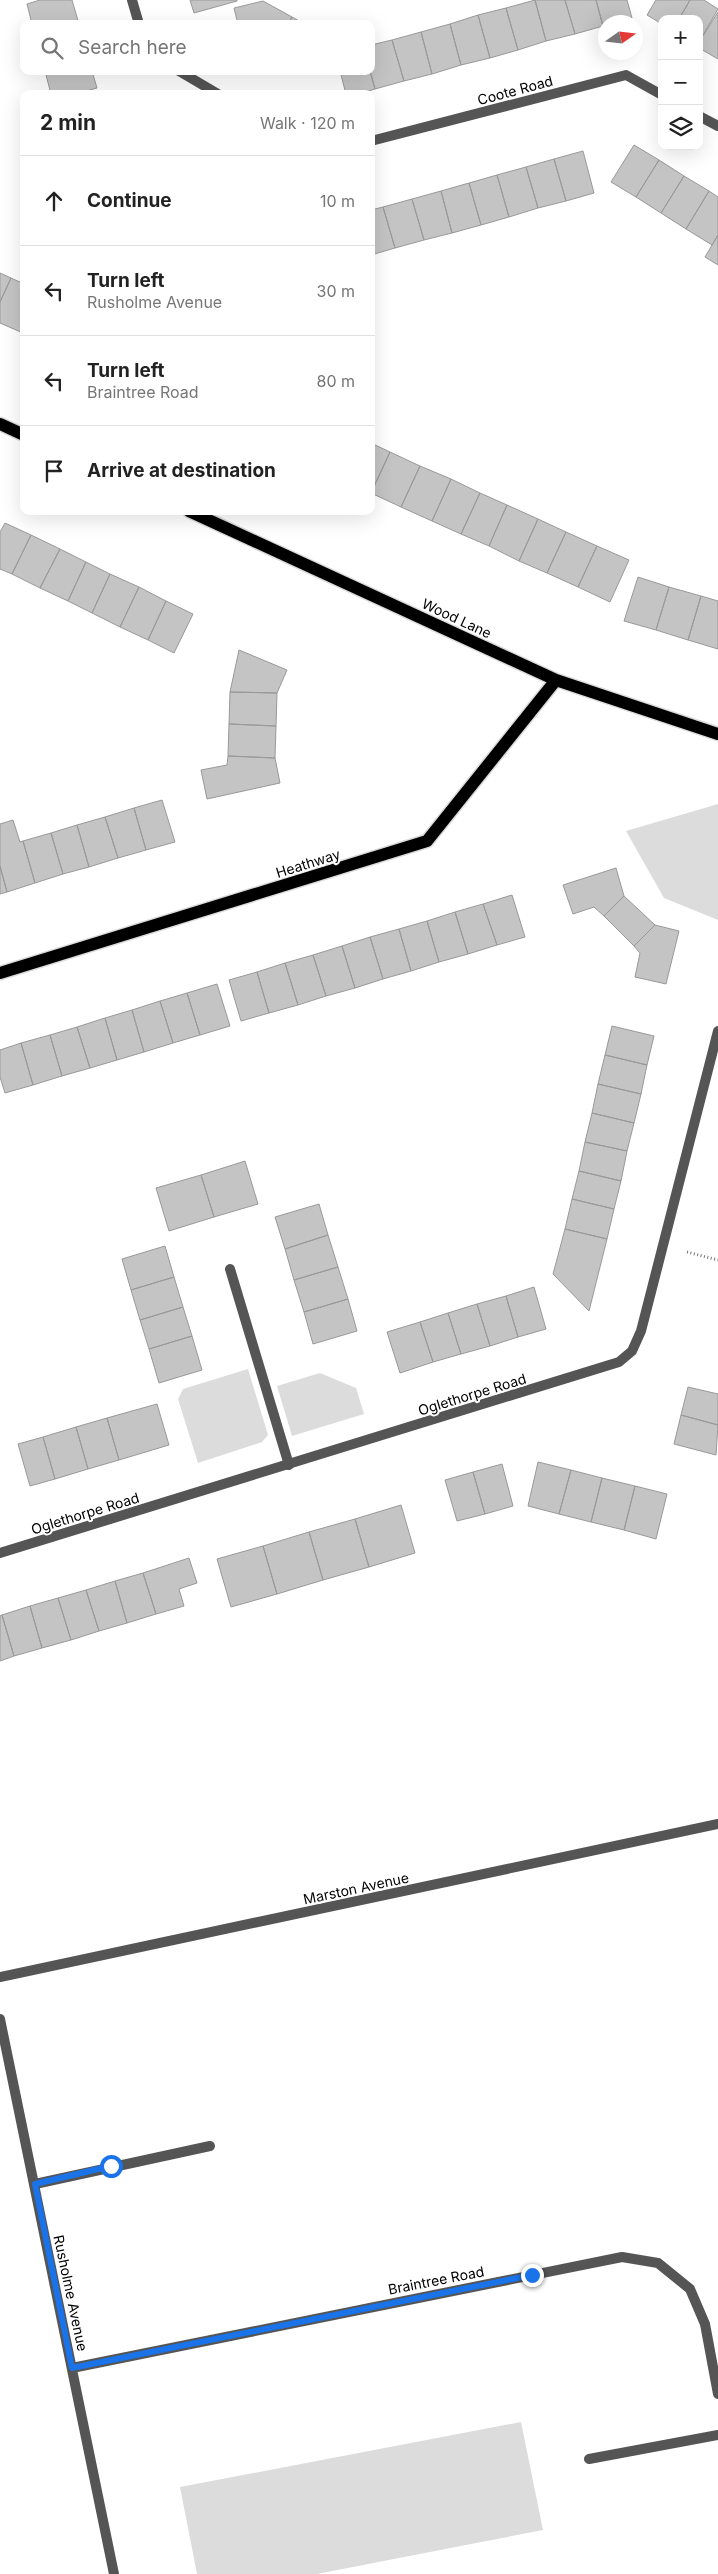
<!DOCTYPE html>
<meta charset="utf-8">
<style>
body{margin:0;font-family:Inter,sans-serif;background:#f6f6f6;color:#222}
.controls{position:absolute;right:15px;top:15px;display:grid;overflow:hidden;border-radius:10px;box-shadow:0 5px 20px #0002}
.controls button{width:45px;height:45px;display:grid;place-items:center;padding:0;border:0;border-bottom:1px solid #e0e0e0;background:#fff;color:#222;font:25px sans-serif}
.compass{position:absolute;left:598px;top:15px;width:45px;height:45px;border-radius:50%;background:#fff;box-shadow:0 5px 20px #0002;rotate:76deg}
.stop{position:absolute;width:15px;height:15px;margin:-11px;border:4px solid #1a73e8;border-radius:50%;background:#fff}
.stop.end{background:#1a73e8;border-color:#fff;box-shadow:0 1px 5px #0008}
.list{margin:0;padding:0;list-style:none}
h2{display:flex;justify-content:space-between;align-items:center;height:65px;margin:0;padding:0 20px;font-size:21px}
h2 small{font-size:16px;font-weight:400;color:#767676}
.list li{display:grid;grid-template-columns:32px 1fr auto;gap:15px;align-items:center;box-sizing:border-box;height:90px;padding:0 20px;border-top:1px solid #e0e0e0}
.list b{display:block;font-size:19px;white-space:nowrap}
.list p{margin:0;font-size:16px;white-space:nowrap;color:#767676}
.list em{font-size:16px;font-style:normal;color:#767676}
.icon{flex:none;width:28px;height:28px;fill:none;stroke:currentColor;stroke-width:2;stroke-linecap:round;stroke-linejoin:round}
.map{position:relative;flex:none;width:718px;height:2574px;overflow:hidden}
.search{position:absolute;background:#fff;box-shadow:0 5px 20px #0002;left:20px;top:20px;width:355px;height:55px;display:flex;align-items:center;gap:12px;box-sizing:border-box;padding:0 18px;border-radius:10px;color:#767676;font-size:19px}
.panel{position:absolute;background:#fff;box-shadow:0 5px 20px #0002;left:20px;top:90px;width:355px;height:425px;border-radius:10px}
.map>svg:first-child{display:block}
.green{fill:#dcdcdc}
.building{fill:#c4c4c4;stroke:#999}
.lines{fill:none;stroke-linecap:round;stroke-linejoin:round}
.primary-casing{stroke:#dbdbdb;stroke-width:15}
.path{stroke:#777;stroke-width:3;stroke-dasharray:1 2.5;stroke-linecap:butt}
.service{stroke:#555;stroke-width:10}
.pedestrian{stroke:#555;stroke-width:10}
.minor{stroke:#555;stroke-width:10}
.primary{stroke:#000;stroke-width:12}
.route{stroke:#1a73e8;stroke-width:6}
.labels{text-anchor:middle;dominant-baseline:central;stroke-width:4;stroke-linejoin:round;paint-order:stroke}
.street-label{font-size:14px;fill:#000;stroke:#fff}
</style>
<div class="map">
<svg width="718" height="2574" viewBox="0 0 718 2574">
<rect width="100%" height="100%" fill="#fff"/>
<path class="green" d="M718,804V920L664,898L626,831Z
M248,1369L268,1435L262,1442L198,1463L178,1399L183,1389Z
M320,1373L356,1388L364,1414L292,1436L277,1386Z
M521,2422L543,2530L317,2574H197L180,2487Z"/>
<path class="building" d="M40,0H72L79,24H32L27,4Z
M190,0H237V1L194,13Z
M535,0H565L575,34L546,41Z
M535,0L546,41L518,50L506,8Z
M565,0H596L603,26L575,34Z
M596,0H627L632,18L606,22L603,26Z
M656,0H690L679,19H662V24L647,15Z
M690,0H704L718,9L699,42V19H679Z
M263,1L292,17L288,24H238L234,8Z
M506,8L518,50L490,58L478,15Z
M718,12V59L699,48V42Z
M478,15L490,58L461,65L450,24Z
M292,17L305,24H288Z
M450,24L461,65L432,74L421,32Z
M421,32L432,74L404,81L392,40Z
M392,40L404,81L375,89L370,71L371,45Z
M45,71H92L97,88L75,94H51Z
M340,71H370L375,89L359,94H346Z
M634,145L659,160L636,197L611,182Z
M583,151L594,193L566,201L554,159Z
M554,159L566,201L538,208L526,167Z
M659,160L684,176L661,213L636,197Z
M526,167L538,208L509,217L497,175Z
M497,175L509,217L481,225L469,183Z
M684,176L709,191L686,229L661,213Z
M469,183L481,225L452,233L441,191Z
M441,191L452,233L424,240L412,199Z
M709,191L718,197V235L712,245L686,229Z
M412,199L424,240L395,248L383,207Z
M383,207L395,248L371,255V210Z
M718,235V265L705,257Z
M0,273L11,278L0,302Z
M11,278L24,284L23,333L0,323V302Z
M371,443L390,452L371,493Z
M390,452L420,466L401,507L371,493Z
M420,466L451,479L432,521L401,507Z
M451,479L480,493L461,534L432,521Z
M480,493L507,505L489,546L461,534Z
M507,505L538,519L519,561L489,546Z
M538,519L566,532L547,573L519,561Z
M5,523L31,535L12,574L0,569V532Z
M566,532L597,546L578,587L547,573Z
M31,535L60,549L40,588L12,574Z
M597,546L629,560L610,602L578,587Z
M60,549L86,562L68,601L40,588Z
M86,562L110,574L92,613L68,601Z
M110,574L139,587L120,627L92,613Z
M638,577L669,587L656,630L624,621Z
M139,587L166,601L148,640L120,627Z
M669,587L701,596L688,640L656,630Z
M701,596L718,601V649L688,640Z
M166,601L193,614L174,653L148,640Z
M239,650L287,670L277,693L230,692Z
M230,692L277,693L276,726L229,724Z
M229,724L276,726L275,758L228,756Z
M228,756L275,758L280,783L207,799L201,770L227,765Z
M162,800L175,842L146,850L134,808Z
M134,808L146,850L118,858L105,817Z
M105,817L118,858L89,867L77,825Z
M13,820L20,842L23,841L35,883L7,892L0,866V824Z
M77,825L89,867L63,874L51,833Z
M51,833L63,874L35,883L23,841Z
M0,866L7,892L0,894Z
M616,868L624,896L604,916L594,907L573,914L563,885Z
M512,895L525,937L497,945L483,904Z
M624,896L655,925L634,946L604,916Z
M483,904L497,945L468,954L455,912Z
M455,912L468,954L439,962L427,921Z
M427,921L439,962L411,971L399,929Z
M655,925L679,931L666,984L635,977L640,953L634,946Z
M399,929L411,971L383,979L370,937Z
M370,937L383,979L355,988L342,946Z
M342,946L355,988L326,996L313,955Z
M313,955L326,996L298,1005L285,963Z
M285,963L298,1005L269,1013L257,972Z
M257,972L269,1013L241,1021L229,980Z
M217,984L230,1026L200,1035L187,993Z
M187,993L200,1035L173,1043L160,1001Z
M160,1001L173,1043L144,1052L132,1010Z
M132,1010L144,1052L117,1060L105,1018Z
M105,1018L117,1060L90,1068L77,1027Z
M612,1026L654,1036L647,1065L605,1055Z
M77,1027L90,1068L62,1076L50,1035Z
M50,1035L62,1076L33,1085L21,1043Z
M21,1043L33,1085L5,1093L0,1077V1050Z
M605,1055L647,1065L641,1094L598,1084Z
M598,1084L641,1094L634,1123L592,1113Z
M592,1113L634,1123L627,1151L585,1142Z
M585,1142L627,1151L621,1181L579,1171Z
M245,1161L258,1204L214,1217L201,1175Z
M579,1171L621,1181L614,1209L572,1199Z
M201,1175L214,1217L169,1231L156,1188Z
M572,1199L614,1209L607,1239L565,1229Z
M319,1204L328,1235L285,1249L275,1217Z
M565,1229L607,1239L589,1311L553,1274Z
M328,1235L338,1267L294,1280L285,1249Z
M165,1246L174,1277L131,1290L122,1259Z
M338,1267L348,1299L304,1312L294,1280Z
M174,1277L183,1307L140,1320L131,1290Z
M534,1287L546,1329L518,1337L506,1296Z
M506,1296L518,1337L490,1346L477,1304Z
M348,1299L357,1331L313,1344L304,1312Z
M477,1304L490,1346L461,1354L448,1313Z
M183,1307L192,1336L149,1349L140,1320Z
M448,1313L461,1354L433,1362L420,1322Z
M420,1322L433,1362L400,1373L387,1332Z
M192,1336L202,1370L159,1383L149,1349Z
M688,1387L718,1394V1425L681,1415Z
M157,1404L169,1445L119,1460L107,1418Z
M681,1415L718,1425L716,1455L674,1444Z
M107,1418L119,1460L88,1469L76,1427Z
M76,1427L88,1469L55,1479L43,1437Z
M43,1437L55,1479L30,1486L18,1444Z
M538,1462L571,1470L559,1514L528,1506Z
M502,1464L513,1506L485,1514L473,1472Z
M571,1470L602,1478L591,1522L559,1514Z
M473,1472L485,1514L457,1521L445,1480Z
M602,1478L635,1486L624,1530L591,1522Z
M635,1486L667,1494L656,1539L624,1530Z
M401,1505L415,1553L369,1567L355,1519Z
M355,1519L369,1567L323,1580L309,1532Z
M309,1532L323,1580L277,1594L263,1546Z
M263,1546L277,1594L231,1607L217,1559Z
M189,1558L197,1583L179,1589L184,1606L156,1614L143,1573Z
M143,1573L156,1614L127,1623L115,1581Z
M115,1581L127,1623L99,1631L86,1590Z
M86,1590L99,1631L71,1640L58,1598Z
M58,1598L71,1640L42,1648L30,1606Z
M30,1606L42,1648L14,1656L2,1615Z
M2,1615L14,1656L0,1661V1616Z"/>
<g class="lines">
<g class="primary-casing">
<path id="primary" d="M0,424L24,435
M189,511L556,680L718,734
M0,973L427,841L556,680"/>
</g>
<path class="path" d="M687,1252L718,1260"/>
<path class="service" d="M35,2184L210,2146
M589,2459L718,2435"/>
<path class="pedestrian" d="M230,1269L289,1465"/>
<path class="minor" d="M132,0L139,24
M179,71L218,94
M699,116L718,126
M371,141L626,75L662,95
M0,1553L619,1362L632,1351L641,1331L718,1031
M0,1977L718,1824
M0,2019L114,2574
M72,2368L622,2257L658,2263L690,2289L705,2324L718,2394"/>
<use href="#primary" class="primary"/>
</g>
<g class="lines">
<path class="route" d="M111,2166L35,2184L72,2368L532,2275"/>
</g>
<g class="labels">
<g class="street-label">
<text transform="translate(515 90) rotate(-15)">Coote Road</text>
<text transform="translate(457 618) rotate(25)">Wood Lane</text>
<text transform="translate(308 863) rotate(-17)">Heathway</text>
<text transform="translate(472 1394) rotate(-17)">Oglethorpe Road</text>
<text transform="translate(85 1513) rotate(-17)">Oglethorpe Road</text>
<text transform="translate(356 1888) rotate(-12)">Marston Avenue</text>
<text transform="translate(436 2280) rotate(-11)">Braintree Road</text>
<text transform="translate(71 2293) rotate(78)">Rusholme Avenue</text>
</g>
</g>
</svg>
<div class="controls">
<button>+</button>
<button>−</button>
<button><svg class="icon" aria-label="layers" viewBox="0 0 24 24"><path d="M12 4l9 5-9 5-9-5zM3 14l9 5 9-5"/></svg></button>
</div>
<svg class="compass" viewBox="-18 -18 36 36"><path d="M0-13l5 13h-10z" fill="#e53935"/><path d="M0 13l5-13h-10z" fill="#767676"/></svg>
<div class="stop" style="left:111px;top:2166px"></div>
<div class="stop end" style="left:532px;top:2275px"></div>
<div class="search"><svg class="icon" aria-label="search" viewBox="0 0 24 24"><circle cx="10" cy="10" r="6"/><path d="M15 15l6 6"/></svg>Search here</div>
<section class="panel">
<h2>2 min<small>Walk · 120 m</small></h2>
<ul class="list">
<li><svg class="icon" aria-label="ahead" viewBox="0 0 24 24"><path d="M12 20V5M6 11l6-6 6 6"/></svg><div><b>Continue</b></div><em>10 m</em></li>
<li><svg class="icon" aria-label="left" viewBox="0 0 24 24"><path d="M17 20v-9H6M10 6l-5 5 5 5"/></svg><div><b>Turn left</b><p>Rusholme Avenue</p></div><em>30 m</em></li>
<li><svg class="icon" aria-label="left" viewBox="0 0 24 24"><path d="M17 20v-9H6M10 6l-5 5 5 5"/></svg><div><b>Turn left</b><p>Braintree Road</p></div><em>80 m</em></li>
<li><svg class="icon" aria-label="arrive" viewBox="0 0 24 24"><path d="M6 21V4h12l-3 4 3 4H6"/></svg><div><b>Arrive at destination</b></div></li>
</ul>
</section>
</div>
